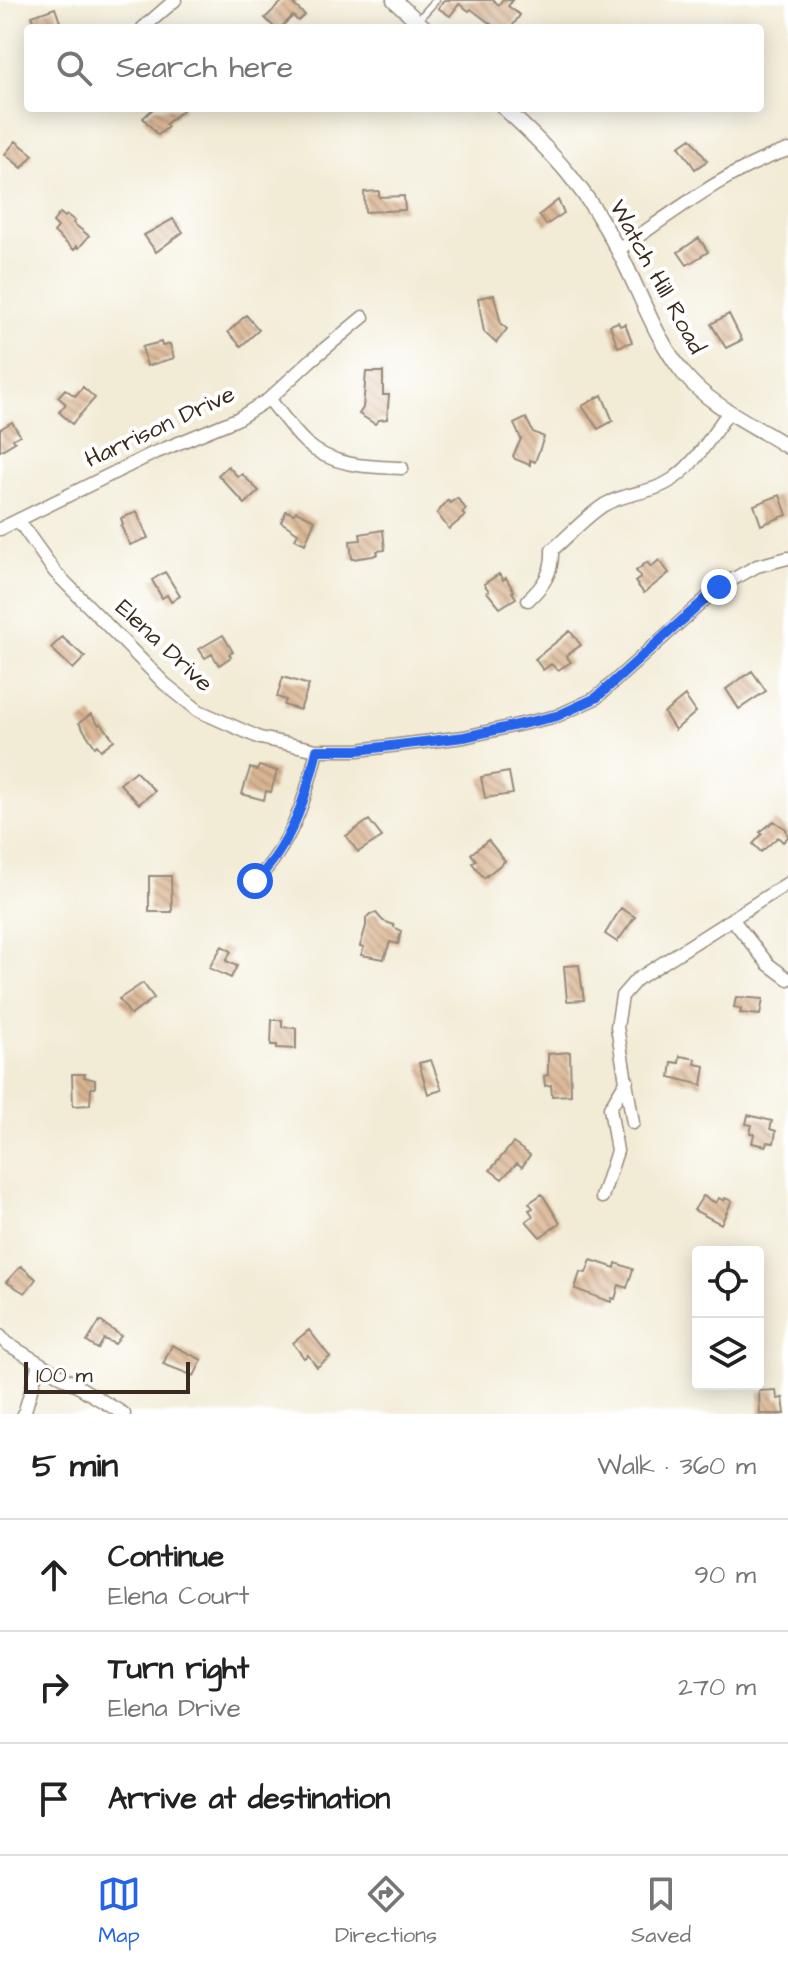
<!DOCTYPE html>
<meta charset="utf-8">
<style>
body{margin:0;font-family:"Architects Daughter",sans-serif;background:#f2f2f2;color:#222}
.controls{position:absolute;right:24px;bottom:24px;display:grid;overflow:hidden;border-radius:8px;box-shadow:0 4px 20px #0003}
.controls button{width:72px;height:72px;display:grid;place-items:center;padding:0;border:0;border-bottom:2px solid #e0e0e0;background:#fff;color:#222;font:40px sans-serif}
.scale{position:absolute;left:24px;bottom:20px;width:166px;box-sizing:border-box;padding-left:8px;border:4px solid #3b2a1e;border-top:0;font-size:22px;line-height:28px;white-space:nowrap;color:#3b2a1e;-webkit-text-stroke:6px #fff;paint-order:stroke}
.stop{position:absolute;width:24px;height:24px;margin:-18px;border:6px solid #2563eb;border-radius:50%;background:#fff}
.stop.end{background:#2563eb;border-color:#fff;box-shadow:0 2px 8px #0008}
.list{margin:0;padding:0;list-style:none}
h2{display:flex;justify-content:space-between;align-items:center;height:104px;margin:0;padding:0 32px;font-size:34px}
h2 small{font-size:26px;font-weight:400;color:#767676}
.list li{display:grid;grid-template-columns:52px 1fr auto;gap:24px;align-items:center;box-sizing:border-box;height:112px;padding:0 32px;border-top:2px solid #e0e0e0}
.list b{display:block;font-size:30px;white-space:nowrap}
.list p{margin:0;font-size:26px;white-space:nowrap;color:#767676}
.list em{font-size:26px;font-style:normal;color:#767676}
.icon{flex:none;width:44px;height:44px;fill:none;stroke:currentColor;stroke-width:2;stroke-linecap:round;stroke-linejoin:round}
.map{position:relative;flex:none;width:788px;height:1414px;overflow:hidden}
.search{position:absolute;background:#fff;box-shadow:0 4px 20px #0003;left:24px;right:24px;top:24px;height:88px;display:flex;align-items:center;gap:20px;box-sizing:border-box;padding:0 28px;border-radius:8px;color:#767676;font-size:30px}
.sheet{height:440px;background:#fff}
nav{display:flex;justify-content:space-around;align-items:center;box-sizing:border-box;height:112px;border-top:2px solid #e0e0e0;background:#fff;font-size:22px;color:#767676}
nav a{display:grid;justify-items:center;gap:4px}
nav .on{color:#2563eb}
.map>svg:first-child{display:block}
.building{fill:url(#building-back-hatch)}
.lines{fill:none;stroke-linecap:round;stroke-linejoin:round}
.service-casing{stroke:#968a7a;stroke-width:9}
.minor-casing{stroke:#968a7a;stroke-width:15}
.tertiary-casing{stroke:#968a7a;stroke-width:17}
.service{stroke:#fff;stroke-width:6}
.minor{stroke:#fff;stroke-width:12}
.tertiary{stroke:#fff;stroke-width:14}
.route{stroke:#2563eb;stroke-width:10}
.labels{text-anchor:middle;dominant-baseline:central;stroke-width:8;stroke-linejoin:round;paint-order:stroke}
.street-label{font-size:24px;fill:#3b2a1e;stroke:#fff}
</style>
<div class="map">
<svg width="788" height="1414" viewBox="0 0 788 1414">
<defs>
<pattern id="building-back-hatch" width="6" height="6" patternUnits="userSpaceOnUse" patternTransform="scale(2)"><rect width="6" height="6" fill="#dab592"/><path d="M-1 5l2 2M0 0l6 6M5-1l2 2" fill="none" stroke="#b29377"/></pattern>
</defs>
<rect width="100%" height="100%" fill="#fff"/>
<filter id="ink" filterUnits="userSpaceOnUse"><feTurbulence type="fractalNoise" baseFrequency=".0125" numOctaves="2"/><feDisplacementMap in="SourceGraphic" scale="16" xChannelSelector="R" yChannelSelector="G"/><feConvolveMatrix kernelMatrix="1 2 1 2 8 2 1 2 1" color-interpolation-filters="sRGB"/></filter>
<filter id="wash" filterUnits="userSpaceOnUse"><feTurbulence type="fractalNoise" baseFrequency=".006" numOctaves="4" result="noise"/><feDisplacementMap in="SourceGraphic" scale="32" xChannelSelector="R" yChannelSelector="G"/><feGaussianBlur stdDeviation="1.8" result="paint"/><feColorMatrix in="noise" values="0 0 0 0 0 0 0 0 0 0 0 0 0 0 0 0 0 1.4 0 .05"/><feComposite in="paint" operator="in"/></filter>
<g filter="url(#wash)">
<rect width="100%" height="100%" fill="#f2ebd5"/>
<g id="blocks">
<path class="building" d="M284,0H299L294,5L305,15L298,21L293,16L280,28H275L265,18Z
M444,0H493L499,5L502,0H513L508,6L520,15L511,28H496L471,9L469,11L459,4L450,16L438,8Z
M55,8L60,22L52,25L53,28H36L32,16Z
M154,108H185L166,124L168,127L158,135L143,118Z
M691,138L707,161L695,169L679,146Z
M16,141L33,155L22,168L5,154Z
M379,191V197L404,196L405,210L365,212L364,192Z
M558,200L564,213L546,225L539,215Z
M60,213L65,217L67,215L75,221L73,223L89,236L79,248L77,246L74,250L54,232L58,227L53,222Z
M173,219L183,232L156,252L144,235Z
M699,238L708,252L687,265L678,252Z
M494,295L501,324L507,329L496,343L484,332L478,298Z
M729,314L742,340L726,348L711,324Z
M246,315L259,330L241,346L228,332Z
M618,322L620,326L625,324L632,342L618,347L610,325Z
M161,342L162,346L170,344L174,358L147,366L142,347Z
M366,372H383V395H389L387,419L379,420L375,424L359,414L363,408Z
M83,387L95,398L72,424L59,412L66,404L58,397L65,389L75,396Z
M602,395L613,421L598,429L582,406Z
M526,418L533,432L544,437L535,462L530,460V465L515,459L513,456L521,439L514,424Z
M12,422L20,435L13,439L15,442L0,451V429Z
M228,466L238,477L242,474L259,491L245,504L218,475Z
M780,495L787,515L761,525L754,505Z
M457,498L466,509L462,513L465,516L449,529L437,513L448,500L450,503Z
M286,511L294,514L296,511L315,520L305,544L295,539L298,533L281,522Z
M137,512L148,538L130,545L121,526L123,525L121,518Z
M383,530L385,550L377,551L378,554L373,556L352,559L350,541L361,540L360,534Z
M659,560L669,573L644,593L635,582L641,577L636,571L647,562L651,567Z
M165,572L180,596L171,602L167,595L162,598L152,580Z
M499,574L503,580L506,578L514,591L512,592L516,598L500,608L487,592L489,591L484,584Z
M570,631L581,645L566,656L571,662L558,670L551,664L543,670L535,659Z
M223,635L233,652L229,654L231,657L219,665L212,654L205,658L199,649Z
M62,637L85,657L73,669L51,648Z
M752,671L766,691L739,709L726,689Z
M283,677L309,685L300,710L284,705L286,700L277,697Z
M685,696L696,712L675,730L664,713Z
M91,714L99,725L101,723L114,740L101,750L97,745L95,747L79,723Z
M259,766L277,771L271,792L266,791L264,800L242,794L250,768L257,770Z
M135,771L155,791L139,804L120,784Z
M509,772L513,794L485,798L481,777Z
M369,820L382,837L358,852L346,836Z
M774,821L786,829L788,837L783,842L778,837L761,852L753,844L762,834L760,832Z
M488,840L505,861L484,878L472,863L476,860L471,854Z
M149,876H171L172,912H149Z
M621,908L635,917L617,942L605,934Z
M376,913L383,921L394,925V927L401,931L398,944L390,942L384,959L361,955L364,947L360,946L366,926V918L370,914Z
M222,946L231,951L226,961L237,966L231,978L209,968Z
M579,965L584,1000L567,1001L564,966Z
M143,983L154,998L131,1015L119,999Z
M736,997L763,999L760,1015L740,1013L741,1009L734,1007Z
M272,1020H282V1027L296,1028V1049L277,1048V1045H271Z
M570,1052L571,1095L552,1096L551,1085L545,1086L544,1076L548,1075V1054Z
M680,1056L696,1059L695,1064L705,1066L702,1085L670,1077L672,1062L679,1063Z
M431,1060L442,1090L428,1094L419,1063Z
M72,1074H85L84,1077L95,1080V1088H91L90,1105L73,1106Z
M748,1115L772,1121L770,1129L776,1131L774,1143L767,1142L766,1146L752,1143L754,1134L750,1133L752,1125L746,1124Z
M513,1143L530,1155L522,1167L517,1163L502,1179L490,1170Z
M542,1194L560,1223L540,1237L526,1221L533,1216L529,1210L533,1208L529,1203Z
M703,1196L716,1203L719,1198L724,1201L725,1198L732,1201L721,1224L694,1210Z
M591,1260L615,1268L616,1263L633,1269L627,1288L619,1285L615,1299L612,1298L611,1302L575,1289L580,1272L586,1273Z
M21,1266L36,1279L25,1293L6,1282Z
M100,1321L121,1336L115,1344L104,1339L98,1349L87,1342Z
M309,1330L330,1357L317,1367L308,1355L304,1358L293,1343Z
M172,1345L202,1360L194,1376L163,1364Z
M776,1390L777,1399L783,1398L785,1414H760L759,1391Z"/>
</g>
</g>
<g filter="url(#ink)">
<use href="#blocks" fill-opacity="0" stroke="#968a7a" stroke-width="2"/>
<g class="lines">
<g class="service-casing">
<path id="service" d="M418,20L436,0"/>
</g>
<g class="minor-casing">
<path id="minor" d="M143,28L175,0
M618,250C672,214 726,170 788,150
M269,399C281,413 292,430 306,443C333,467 369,467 402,468
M18,520L55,572L165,684L199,711L260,738L317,750H358L464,737L557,716L596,698L719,587L757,566L788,558
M0,529L152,454L237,419L269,399L310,361L363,317
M528,600C544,585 553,572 552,550C569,536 585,517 604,505C626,492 652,494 673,479C697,462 711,436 728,413
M255,881C291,846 306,798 317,750
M733,920L768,964L788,979
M633,1123L617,1027L622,996L636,980L788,883
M602,1197L617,1151L610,1108L627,1080
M0,1336L6,1343L124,1414
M24,1414L39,1363"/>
</g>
<g class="tertiary-casing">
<path id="tertiary" d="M394,0L425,28
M504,108C554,153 587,190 618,250C640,291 654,337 684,374C711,407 753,424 788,447"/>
</g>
<use href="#service" class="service"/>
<use href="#minor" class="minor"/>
<use href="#tertiary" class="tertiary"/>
</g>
</g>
<g class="lines" filter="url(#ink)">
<path class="route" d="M255,881C291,846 306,798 317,750H358L464,737L557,716L596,698L719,587"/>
</g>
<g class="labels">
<g class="street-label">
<text transform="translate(657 277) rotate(61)">Watch Hill Road</text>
<text transform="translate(160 427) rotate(-25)">Harrison Drive</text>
<text transform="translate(164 646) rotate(43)">Elena Drive</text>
</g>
</g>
</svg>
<div class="controls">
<button><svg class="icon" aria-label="locate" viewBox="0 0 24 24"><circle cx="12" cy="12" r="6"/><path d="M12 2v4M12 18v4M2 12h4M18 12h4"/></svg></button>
<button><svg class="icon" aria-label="layers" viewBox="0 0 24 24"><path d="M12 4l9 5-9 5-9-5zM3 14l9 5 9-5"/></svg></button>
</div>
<div class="scale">100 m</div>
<div class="stop" style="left:255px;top:881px"></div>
<div class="stop end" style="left:719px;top:587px"></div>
<div class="search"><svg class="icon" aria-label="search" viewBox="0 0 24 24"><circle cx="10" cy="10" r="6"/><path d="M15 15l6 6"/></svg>Search here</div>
</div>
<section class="sheet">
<h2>5 min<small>Walk · 360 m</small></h2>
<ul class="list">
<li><svg class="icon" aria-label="ahead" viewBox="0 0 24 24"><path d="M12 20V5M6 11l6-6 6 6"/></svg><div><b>Continue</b><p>Elena Court</p></div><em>90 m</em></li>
<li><svg class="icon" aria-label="right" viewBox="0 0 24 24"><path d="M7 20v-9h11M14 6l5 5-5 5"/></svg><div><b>Turn right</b><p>Elena Drive</p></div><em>270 m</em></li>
<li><svg class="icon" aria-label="arrive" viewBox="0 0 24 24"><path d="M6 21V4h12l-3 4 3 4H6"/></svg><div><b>Arrive at destination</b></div></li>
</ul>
</section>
<nav>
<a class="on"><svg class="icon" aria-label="map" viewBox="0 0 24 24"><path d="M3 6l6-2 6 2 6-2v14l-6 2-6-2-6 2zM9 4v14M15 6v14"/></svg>Map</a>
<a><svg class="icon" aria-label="directions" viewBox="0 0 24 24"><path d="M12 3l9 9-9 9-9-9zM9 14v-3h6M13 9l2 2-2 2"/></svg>Directions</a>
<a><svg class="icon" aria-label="saved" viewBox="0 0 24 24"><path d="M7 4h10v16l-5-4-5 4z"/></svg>Saved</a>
</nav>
